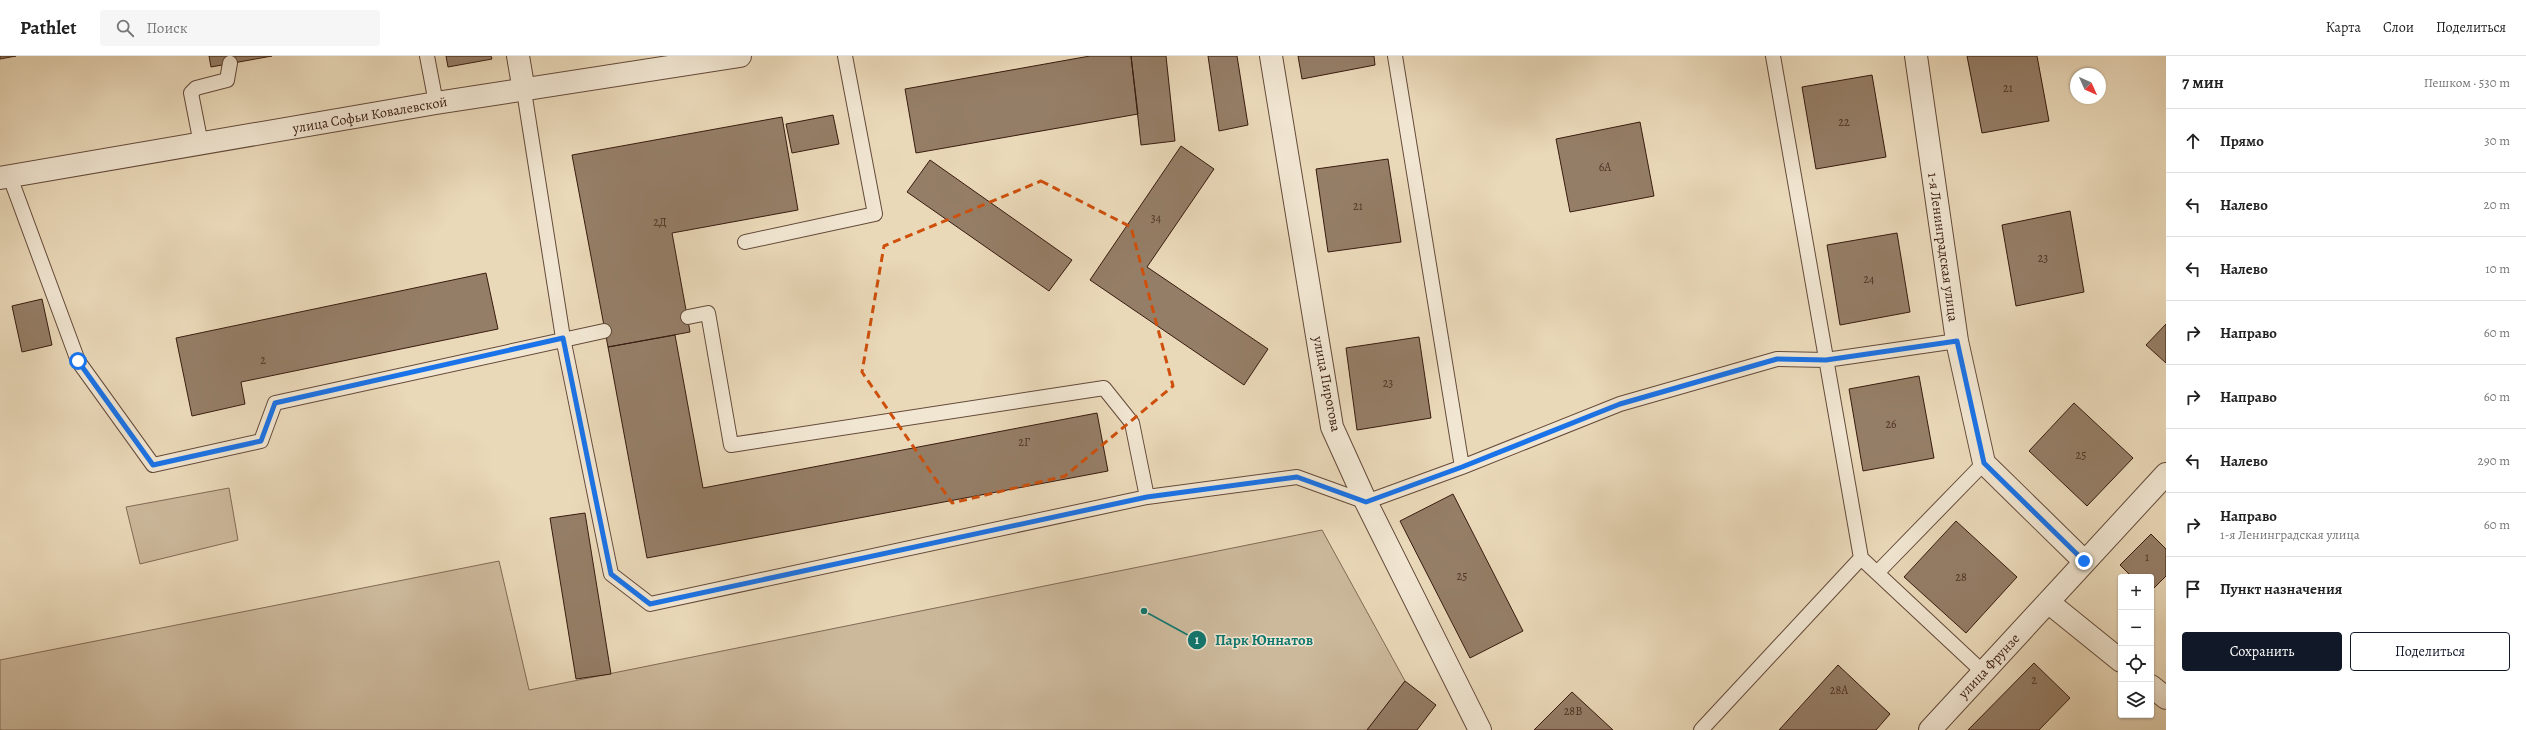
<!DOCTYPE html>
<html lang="ru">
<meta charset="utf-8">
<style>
body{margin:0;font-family:Alegreya,serif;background:#f6f6f6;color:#222}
.controls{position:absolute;right:12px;bottom:12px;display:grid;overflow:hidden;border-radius:4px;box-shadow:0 1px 3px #0004}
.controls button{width:36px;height:36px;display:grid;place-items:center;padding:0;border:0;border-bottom:1px solid #e0e0e0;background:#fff;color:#222;font:20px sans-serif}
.compass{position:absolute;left:2070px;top:12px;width:36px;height:36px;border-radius:50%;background:#fff;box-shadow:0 1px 3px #0004;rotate:135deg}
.stop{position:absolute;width:12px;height:12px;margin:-9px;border:3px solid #1a73e8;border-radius:50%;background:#fff}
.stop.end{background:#1a73e8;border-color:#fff;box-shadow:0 1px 4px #0008}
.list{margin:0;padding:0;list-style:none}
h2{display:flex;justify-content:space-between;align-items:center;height:52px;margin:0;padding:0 16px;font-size:17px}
h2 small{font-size:13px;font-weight:400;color:#767676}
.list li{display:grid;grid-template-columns:26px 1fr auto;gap:12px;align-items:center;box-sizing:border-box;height:64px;padding:0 16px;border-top:1px solid #e0e0e0}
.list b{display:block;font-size:15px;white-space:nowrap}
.list p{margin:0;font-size:13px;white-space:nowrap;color:#767676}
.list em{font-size:13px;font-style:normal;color:#767676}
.actions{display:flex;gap:8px;padding:12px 16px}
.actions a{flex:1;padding:9px 0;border:1px solid #111827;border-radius:4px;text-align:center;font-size:14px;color:#111827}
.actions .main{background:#111827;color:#fff}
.icon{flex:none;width:22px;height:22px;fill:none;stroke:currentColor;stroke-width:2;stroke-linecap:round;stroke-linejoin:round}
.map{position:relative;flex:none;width:2166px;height:674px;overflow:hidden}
header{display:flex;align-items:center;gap:24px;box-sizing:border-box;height:56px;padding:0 20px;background:#fff;border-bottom:1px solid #e0e0e0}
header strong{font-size:19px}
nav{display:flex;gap:22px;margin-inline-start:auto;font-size:14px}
.search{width:280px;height:36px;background:#f6f6f6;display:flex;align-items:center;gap:10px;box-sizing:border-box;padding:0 14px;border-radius:4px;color:#767676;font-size:15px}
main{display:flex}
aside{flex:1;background:#fff}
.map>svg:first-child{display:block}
.green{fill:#ccb99c;stroke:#826a56}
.building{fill:#957e67;stroke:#381b0f}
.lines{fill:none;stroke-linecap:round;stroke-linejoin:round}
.service-casing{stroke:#644a3a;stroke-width:16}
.minor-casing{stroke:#644a3a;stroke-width:24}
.service{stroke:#f1e6d2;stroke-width:14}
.minor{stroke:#f1e6d2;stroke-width:22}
.route{stroke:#1a73e8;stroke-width:5}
.marked{fill:none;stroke:#ce500c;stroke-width:3;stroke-dasharray:8 5;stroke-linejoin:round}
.labels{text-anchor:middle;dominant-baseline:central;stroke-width:3;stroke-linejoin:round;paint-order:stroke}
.number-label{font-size:12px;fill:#4f3425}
.street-label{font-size:14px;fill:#381b0f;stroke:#f1e6d2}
.leader{fill:none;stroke:#0f766e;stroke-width:1.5}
.callout-dot{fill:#0f766e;stroke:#f1e6d2;stroke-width:1.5}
.mark-label{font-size:12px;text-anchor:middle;font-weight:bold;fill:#fff}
.callout-label{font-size:15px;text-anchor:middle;font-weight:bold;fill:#0f766e;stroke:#f1e6d2;stroke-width:3;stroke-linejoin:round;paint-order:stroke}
</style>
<header>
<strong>Pathlet</strong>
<div class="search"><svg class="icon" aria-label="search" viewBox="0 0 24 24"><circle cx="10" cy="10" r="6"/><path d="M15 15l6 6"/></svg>Поиск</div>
<nav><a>Карта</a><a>Слои</a><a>Поделиться</a></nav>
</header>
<main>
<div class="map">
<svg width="2166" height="674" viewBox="0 0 2166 674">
<rect width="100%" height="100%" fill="#ead9b9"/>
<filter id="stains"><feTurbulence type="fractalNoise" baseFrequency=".005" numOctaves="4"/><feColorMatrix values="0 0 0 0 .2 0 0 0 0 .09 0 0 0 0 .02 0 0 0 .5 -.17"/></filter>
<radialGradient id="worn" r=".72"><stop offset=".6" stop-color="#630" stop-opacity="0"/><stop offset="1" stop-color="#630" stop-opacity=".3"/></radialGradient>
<path class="green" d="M229,432L238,484L140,508L126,451Z
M1322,474L1405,625L1367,674H0V604L499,505L529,634Z"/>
<path class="building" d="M0,0H16L0,3Z
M209,0H272L211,11Z
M446,0H491L492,3L448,11Z
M1090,0H1131L1138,58L916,97L905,33Z
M1131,0H1166L1175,85L1141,89Z
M1208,0H1237L1248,69L1219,75Z
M1298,0H1374L1375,9L1302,23Z
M1967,0H2037L2049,65L1982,77Z
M1872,19L1886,101L1816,113L1802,31Z
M833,59L839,88L792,97L786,68Z
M782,61L798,154L672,177L690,276L608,291L572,99Z
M1640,66L1654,140L1570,156L1556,83Z
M1181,90L1214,113L1147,211L1268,293L1244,329L1090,224Z
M1388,103L1401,186L1328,196L1316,113Z
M930,104L1072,204L1049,235L907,136Z
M2070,155L2084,236L2016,250L2002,169Z
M1897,177L1910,256L1840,269L1827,189Z
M486,217L498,273L241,326L245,348L192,360L176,282Z
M42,243L52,289L22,296L12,250Z
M2166,268V307L2146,289Z
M675,279L703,432L1097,357L1108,415L647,502L608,291Z
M1419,281L1431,362L1357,374L1346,292Z
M1919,320L1934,402L1863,415L1849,333Z
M2074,347L2133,402L2087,450L2029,395Z
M1453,438L1523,575L1470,602L1400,465Z
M585,457L611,618L576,623L550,462Z
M1956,465L2017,521L1966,577L1904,521Z
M2151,478L2166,493V520L2151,535V521H2132L2120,509Z
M2034,607L2070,642L2039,674H1968Z
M1838,609L1890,658L1876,674H1779Z
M1405,625L1436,649L1417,674H1367Z
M1572,636L1613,674H1534Z"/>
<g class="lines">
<g class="service-casing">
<path id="service" d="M427,0L436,47
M1395,0L1462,411
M1773,0L1861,502L1984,617
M524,35L563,282L611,518L650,548L1147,441L1297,421L1366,446L1462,411L1620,348L1777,303L1826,304L1957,285
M201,88L191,37L196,32L227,24L230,7
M10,121L78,305L153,409L261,385L275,347L604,275
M745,186L875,158L845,0
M688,261L708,257L731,389L1104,332L1132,367L1147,441
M1701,674L1861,502L1877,517L1984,407"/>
</g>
<g class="minor-casing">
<path id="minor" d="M518,0L524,35
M1271,0L1332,371L1366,446L1480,674
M1916,0L1957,285L1984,407L2084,505
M0,122L436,47L740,0
M2048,546L2121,605
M2151,630L2166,642
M1930,674L2166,418"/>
</g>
<use href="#service" class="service"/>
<use href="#minor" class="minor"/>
</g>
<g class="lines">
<path class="route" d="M78,305L153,409L261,385L275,347L563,282L611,518L650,548L1147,441L1297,421L1366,446L1462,411L1620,348L1777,303L1826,304L1957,285L1984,407L2084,505"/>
</g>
<path class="marked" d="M1041,125L1131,171L1173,330L1065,420L952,447L862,316L884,190Z"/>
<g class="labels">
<g class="number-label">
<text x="2008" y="32">21</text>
<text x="1844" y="66">22</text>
<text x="1605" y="111">6А</text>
<text x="1358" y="150">21</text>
<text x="1156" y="162">34</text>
<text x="660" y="166">2Д</text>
<text x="2043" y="202">23</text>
<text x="1869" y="223">24</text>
<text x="263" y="304">2</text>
<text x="1388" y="327">23</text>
<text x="1891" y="368">26</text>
<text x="1024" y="386">2Г</text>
<text x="2081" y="399">25</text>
<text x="2147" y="501">1</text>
<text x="1462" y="520">25</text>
<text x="1961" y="521">28</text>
<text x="2034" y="624">2</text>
<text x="1839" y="634">28А</text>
<text x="1573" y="655">28В</text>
</g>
<g class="street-label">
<text transform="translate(370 59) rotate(-10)">улица Софьи Ковалевской</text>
<text transform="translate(1943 191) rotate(82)">1-я Ленинградская улица</text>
<text transform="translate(1327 328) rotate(79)">улица Пирогова</text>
<text transform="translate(1989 610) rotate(-47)">улица Фрунзе</text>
</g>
</g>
<path class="leader" d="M1144 555L1197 584"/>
<g class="callout-dot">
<circle cx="1144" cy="555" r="4"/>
<circle cx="1197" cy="584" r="10"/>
</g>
<g class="mark-label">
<text x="1197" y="588">1</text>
</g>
<g class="callout-label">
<text x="1264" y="589">Парк Юннатов</text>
</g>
<rect width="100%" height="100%" filter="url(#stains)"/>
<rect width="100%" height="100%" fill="url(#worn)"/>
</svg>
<div class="controls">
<button>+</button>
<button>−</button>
<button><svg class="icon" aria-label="locate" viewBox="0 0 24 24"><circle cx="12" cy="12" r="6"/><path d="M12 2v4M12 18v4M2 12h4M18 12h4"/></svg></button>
<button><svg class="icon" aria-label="layers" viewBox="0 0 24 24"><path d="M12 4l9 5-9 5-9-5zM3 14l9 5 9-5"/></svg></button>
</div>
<svg class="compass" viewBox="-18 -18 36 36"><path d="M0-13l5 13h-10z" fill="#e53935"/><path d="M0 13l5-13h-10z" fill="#767676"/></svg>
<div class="stop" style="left:78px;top:305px"></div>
<div class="stop end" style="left:2084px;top:505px"></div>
</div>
<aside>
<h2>7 мин<small>Пешком · 530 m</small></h2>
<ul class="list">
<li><svg class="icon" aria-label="ahead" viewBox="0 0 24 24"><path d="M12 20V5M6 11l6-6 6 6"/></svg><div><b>Прямо</b></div><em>30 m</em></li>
<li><svg class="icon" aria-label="left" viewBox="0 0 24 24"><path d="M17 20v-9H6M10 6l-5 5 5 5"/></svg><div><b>Налево</b></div><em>20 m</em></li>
<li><svg class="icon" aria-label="left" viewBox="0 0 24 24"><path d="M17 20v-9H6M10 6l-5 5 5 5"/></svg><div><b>Налево</b></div><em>10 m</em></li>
<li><svg class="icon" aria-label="right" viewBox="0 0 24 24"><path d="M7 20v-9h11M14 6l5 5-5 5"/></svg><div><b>Направо</b></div><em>60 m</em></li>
<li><svg class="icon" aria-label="right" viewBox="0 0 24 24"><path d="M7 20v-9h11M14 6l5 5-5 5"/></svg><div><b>Направо</b></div><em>60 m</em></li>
<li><svg class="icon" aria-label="left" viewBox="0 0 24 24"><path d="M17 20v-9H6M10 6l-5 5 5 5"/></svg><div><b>Налево</b></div><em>290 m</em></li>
<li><svg class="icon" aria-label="right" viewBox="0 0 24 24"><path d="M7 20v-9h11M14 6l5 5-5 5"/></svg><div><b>Направо</b><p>1-я Ленинградская улица</p></div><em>60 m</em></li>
<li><svg class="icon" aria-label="arrive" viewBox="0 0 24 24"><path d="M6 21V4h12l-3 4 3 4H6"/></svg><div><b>Пункт назначения</b></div></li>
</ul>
<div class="actions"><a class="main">Сохранить</a><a>Поделиться</a></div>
</aside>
</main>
